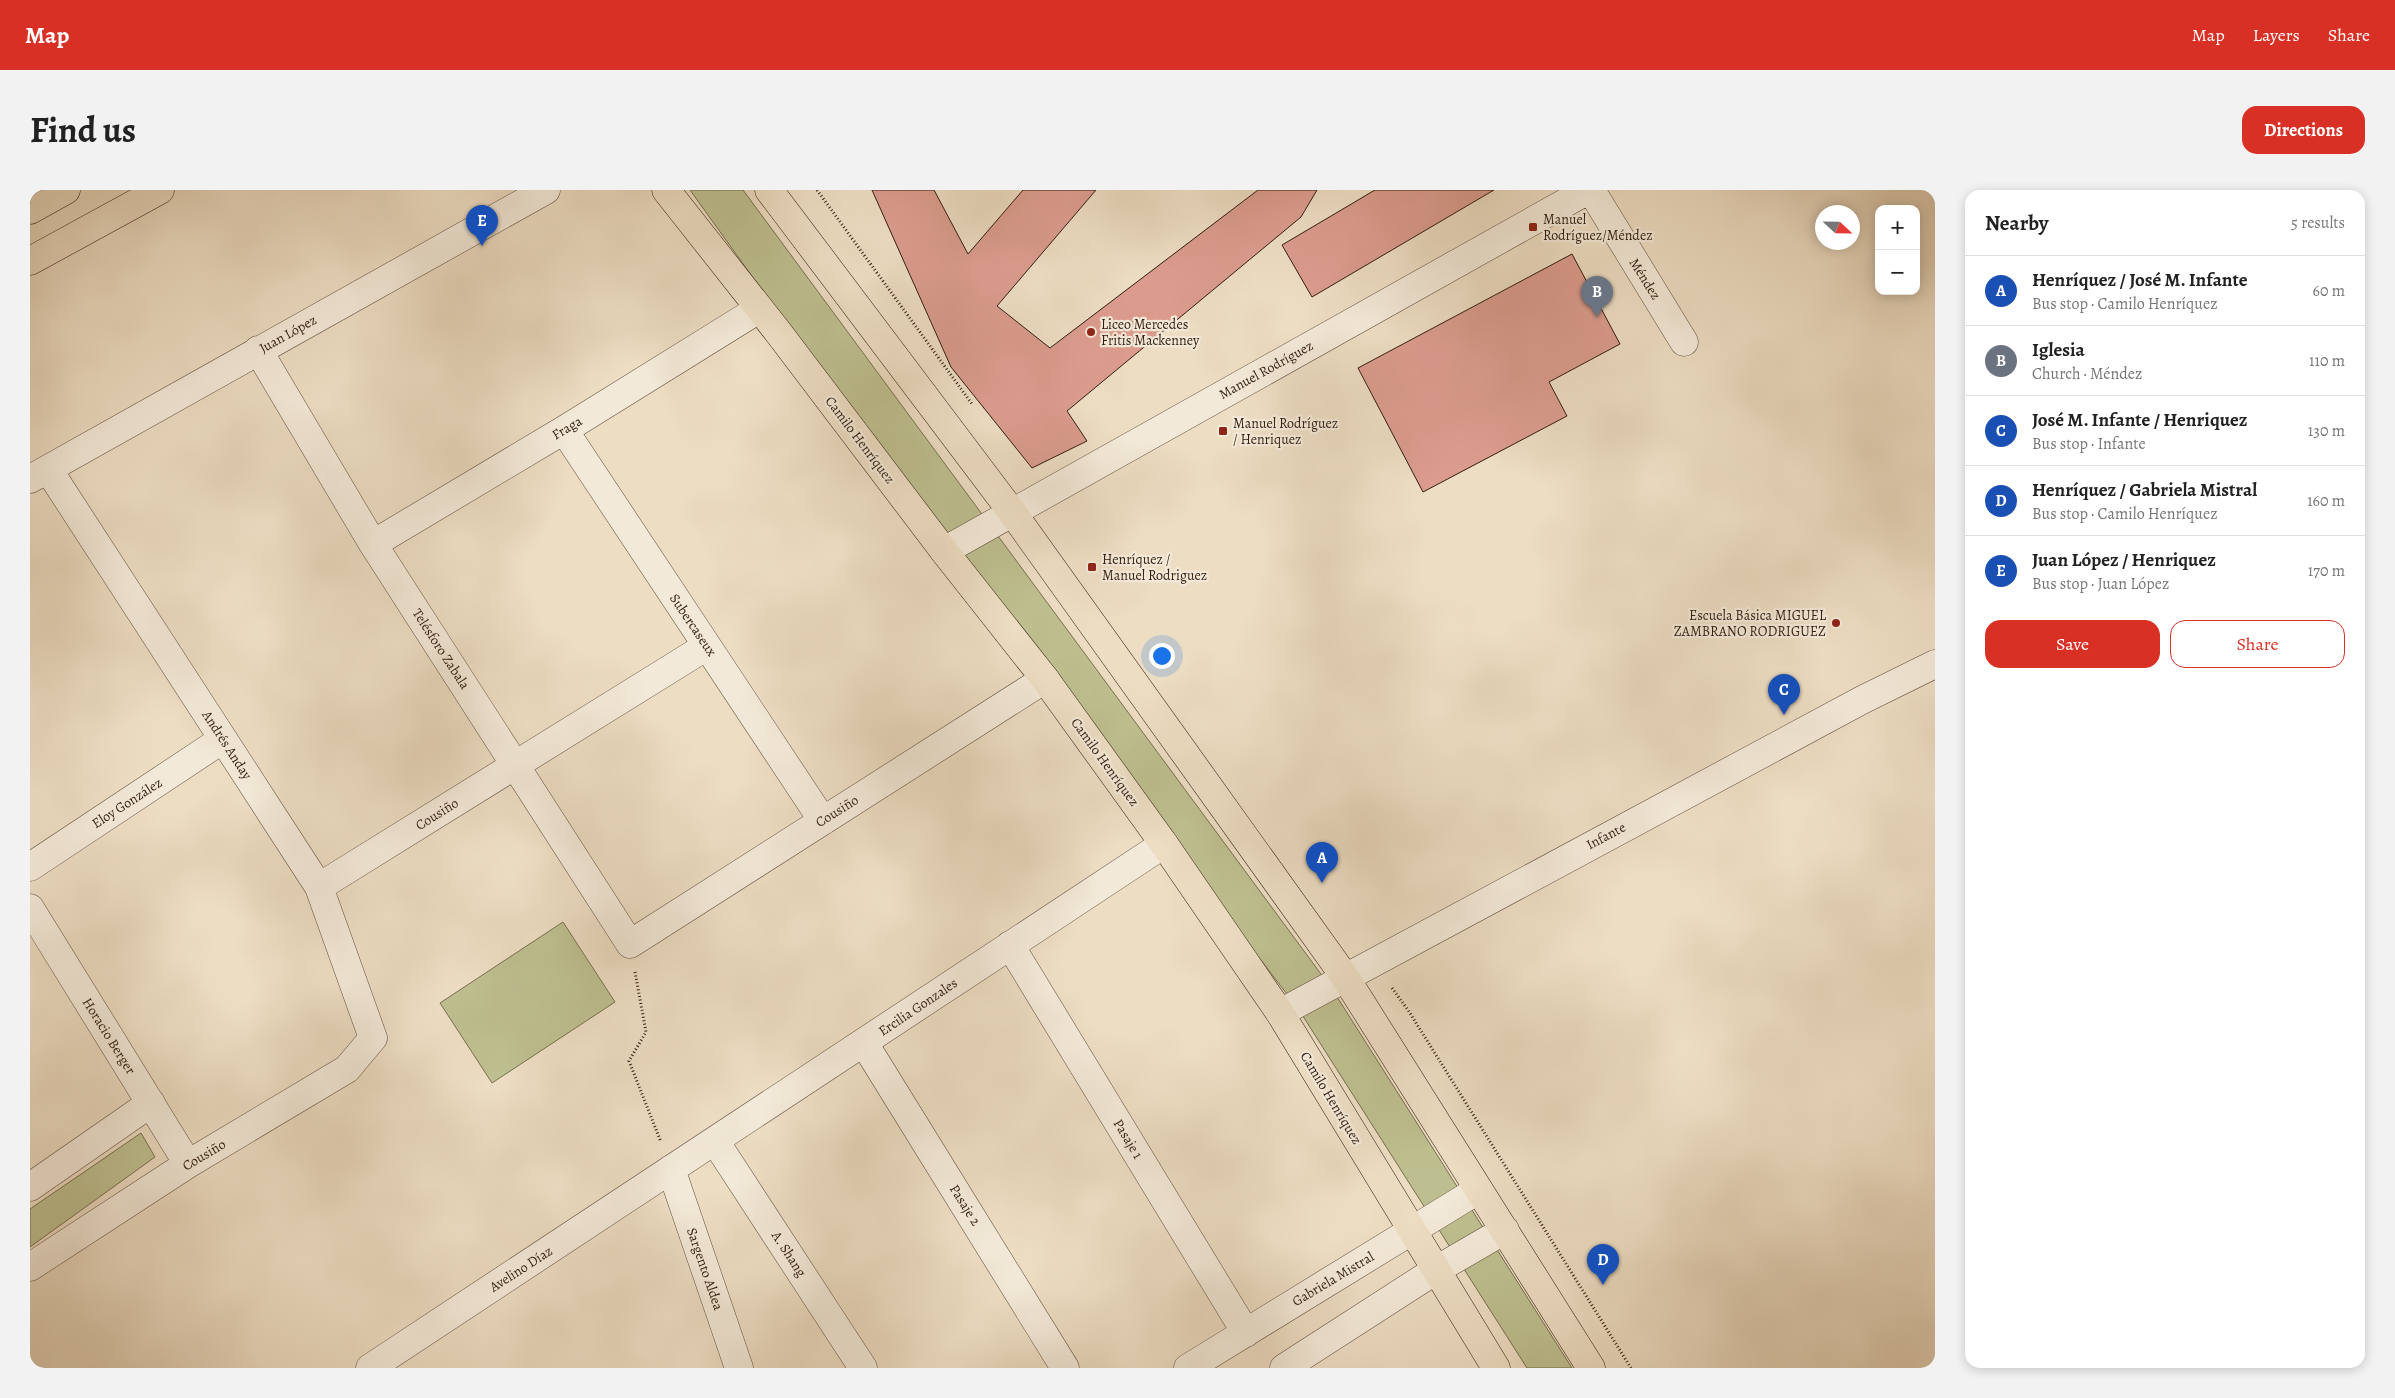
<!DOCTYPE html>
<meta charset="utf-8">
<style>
body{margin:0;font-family:Alegreya,serif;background:#f2f2f2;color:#222}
.controls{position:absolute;right:15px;top:15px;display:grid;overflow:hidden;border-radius:10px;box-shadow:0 2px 12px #0003}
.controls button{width:45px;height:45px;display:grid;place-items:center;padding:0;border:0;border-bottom:1px solid #e0e0e0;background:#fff;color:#222;font:25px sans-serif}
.compass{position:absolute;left:1785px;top:15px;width:45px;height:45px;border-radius:50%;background:#fff;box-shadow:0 2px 12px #0003;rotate:112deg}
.you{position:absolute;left:1131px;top:465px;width:18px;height:18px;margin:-12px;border:4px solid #fff;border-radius:50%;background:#1a73e8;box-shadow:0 0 0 8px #1a73e833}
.badge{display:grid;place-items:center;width:32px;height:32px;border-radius:50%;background:#d93025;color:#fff;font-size:16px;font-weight:700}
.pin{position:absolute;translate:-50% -41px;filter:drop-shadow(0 1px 2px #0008)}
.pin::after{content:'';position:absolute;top:26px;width:18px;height:15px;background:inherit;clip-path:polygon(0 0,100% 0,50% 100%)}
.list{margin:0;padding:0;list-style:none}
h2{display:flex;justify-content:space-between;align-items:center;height:65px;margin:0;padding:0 20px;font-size:21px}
h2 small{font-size:16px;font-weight:400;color:#767676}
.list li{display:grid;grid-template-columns:32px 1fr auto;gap:15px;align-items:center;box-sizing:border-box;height:70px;padding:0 20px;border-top:1px solid #e0e0e0}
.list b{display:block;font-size:19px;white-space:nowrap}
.list p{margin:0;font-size:16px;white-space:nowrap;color:#767676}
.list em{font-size:16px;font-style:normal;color:#767676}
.actions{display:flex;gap:10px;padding:15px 20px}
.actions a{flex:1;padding:11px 0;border:1px solid #d93025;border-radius:15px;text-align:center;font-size:18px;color:#d93025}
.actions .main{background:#d93025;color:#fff}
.map{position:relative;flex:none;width:1905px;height:1178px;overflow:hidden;border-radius:15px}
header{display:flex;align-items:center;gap:30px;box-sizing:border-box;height:70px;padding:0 25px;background:#d93025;color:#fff}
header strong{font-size:24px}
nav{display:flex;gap:28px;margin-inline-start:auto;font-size:18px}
.intro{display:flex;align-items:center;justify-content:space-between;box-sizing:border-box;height:120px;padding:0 30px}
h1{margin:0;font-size:35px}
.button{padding:12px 22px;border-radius:15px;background:#d93025;color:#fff;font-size:18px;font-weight:700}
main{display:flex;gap:30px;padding:0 30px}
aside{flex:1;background:#fff;border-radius:15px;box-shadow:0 2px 12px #0003}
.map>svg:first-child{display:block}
.green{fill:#bebf90;stroke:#786e50}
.building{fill:#db9c8e;stroke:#311e11}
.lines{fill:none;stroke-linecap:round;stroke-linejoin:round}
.minor-casing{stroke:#604e3e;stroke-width:29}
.major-casing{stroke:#311e11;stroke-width:29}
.path{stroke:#311e11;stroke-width:3;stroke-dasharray:1 2.5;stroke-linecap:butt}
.minor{stroke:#f3e9d8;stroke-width:28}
.major{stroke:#edddc3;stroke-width:28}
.poi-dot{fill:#8f2418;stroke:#f3e9d8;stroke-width:2}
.labels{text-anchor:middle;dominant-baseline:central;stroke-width:4.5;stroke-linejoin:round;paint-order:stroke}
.poi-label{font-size:14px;fill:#311e11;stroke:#f3e9d8;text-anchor:start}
.street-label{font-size:14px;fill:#311e11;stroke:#f3e9d8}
</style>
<header>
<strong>Map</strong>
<nav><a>Map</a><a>Layers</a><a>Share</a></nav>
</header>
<div class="intro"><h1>Find us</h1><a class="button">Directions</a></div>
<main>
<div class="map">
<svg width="1905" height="1178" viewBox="0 0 1905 1178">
<rect width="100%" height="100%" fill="#edddc3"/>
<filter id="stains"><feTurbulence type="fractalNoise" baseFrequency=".004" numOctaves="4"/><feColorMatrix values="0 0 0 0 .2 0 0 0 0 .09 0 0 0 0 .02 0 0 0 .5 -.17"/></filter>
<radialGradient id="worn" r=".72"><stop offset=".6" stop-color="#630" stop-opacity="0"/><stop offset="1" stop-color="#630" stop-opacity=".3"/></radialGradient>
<path class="green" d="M660,0H713L1302,799L1542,1178H1497L1269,820L918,359Z
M533,732L585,812L462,893L410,813Z
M111,943L125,967L0,1057V1019Z"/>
<path class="building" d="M842,0H904L938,64L993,0H1066L967,116L1020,158L1228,0H1287L1271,27L1037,221L1057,251L1002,278L921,177Z
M1345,0H1464L1282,107L1252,55Z
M1542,64L1590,154L1519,192L1537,226L1393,302L1328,178Z"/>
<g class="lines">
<g class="minor-casing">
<path id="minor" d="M1561,0L1654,152
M228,160L343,354L600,754L1015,489
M534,240L793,631
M0,289L516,0
M343,354L534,240L729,119
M914,361L1558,0
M0,677L193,549
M289,697L677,456
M0,718L158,974
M980,755L1216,1143
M1250,823L1832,510L1905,474
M834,853L1035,1178
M685,951L833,1178
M641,979L709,1178
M0,997L121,913
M0,1077L158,974L317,879L343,848L289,697L18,279
M340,1178L1134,654
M1158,1178L1448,1000
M1254,1178L1406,1080L1475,1040"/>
</g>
<g class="major-casing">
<path id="major" d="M636,0L748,142L914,361L1015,489L1134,654L1250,823L1466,1178
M739,0L982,322L1315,787L1561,1178
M0,20L36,0
M0,71L130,0"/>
</g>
<path class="path" d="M787,0L942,214
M605,782L616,842L599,871L631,952
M1362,798L1378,820L1601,1178"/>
<use href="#minor" class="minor"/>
<use href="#major" class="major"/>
</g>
<g class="poi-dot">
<rect x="1498" y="32" width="10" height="10" rx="2.5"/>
<circle cx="1061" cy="142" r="5"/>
<rect x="1188" y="236" width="10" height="10" rx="2.5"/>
<rect x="1057" y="372" width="10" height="10" rx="2.5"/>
<circle cx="1806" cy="433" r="5"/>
</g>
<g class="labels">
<g class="poi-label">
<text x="1513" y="29">Manuel<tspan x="1513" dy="16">Rodríguez/Méndez</tspan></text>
<text x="1071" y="134">Liceo Mercedes<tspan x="1071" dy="16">Fritis Mackenney</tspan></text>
<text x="1203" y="233">Manuel Rodríguez<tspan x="1203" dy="16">/ Henriquez</tspan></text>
<text x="1072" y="369">Henríquez /<tspan x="1072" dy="16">Manuel Rodriguez</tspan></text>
<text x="1796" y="425" text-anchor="end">Escuela Básica MIGUEL<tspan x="1796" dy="16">ZAMBRANO RODRIGUEZ</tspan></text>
</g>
<g class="street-label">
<text transform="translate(1615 89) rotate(58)">Méndez</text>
<text transform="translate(258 144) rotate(-29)">Juan López</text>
<text transform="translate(1236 180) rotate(-29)">Manuel Rodríguez</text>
<text transform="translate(537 238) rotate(-31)">Fraga</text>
<text transform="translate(830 250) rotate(53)">Camilo Henríquez</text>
<text transform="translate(663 435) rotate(56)">Subercaseux</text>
<text transform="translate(411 459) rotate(57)">Telésforo Zabala</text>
<text transform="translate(197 555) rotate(57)">Andrés Anday</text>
<text transform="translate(1075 572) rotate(54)">Camilo Henríquez</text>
<text transform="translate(97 613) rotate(-33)">Eloy González</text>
<text transform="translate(807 621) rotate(-32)">Cousiño</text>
<text transform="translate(407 624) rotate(-32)">Cousiño</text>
<text transform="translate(1576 646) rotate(-28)">Infante</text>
<text transform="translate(888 817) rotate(-34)">Ercilia Gonzales</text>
<text transform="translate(79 846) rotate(58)">Horacio Berger</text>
<text transform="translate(1301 908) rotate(59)">Camilo Henríquez</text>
<text transform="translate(1098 949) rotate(59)">Pasaje 1</text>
<text transform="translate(174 965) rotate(-31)">Cousiño</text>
<text transform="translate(935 1015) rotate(58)">Pasaje 2</text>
<text transform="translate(759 1064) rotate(57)">A. Shang</text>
<text transform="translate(491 1079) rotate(-33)">Avelino Díaz</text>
<text transform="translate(675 1079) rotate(71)">Sargento Aldea</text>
<text transform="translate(1303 1089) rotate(-31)">Gabriela Mistral</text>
</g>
</g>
<rect width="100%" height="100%" filter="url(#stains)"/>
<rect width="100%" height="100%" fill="url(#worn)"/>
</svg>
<div class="controls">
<button>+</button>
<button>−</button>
</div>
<svg class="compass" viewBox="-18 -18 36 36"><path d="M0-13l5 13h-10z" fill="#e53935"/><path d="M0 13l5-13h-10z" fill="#767676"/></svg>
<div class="you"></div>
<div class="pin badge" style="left:1292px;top:693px;background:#1a4fb4">A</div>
<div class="pin badge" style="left:1567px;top:127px;background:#6b7280">B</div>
<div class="pin badge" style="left:1754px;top:525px;background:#1a4fb4">C</div>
<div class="pin badge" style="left:1573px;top:1095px;background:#1a4fb4">D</div>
<div class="pin badge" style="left:452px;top:56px;background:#1a4fb4">E</div>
</div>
<aside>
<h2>Nearby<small>5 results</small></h2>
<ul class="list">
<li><span class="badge" style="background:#1a4fb4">A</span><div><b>Henríquez / José M. Infante</b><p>Bus stop · Camilo Henríquez</p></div><em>60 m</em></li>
<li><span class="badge" style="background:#6b7280">B</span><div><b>Iglesia</b><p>Church · Méndez</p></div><em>110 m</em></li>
<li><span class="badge" style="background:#1a4fb4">C</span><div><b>José M. Infante / Henriquez</b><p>Bus stop · Infante</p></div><em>130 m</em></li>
<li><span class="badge" style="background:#1a4fb4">D</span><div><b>Henríquez / Gabriela Mistral</b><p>Bus stop · Camilo Henríquez</p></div><em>160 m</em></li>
<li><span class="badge" style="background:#1a4fb4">E</span><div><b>Juan López / Henriquez</b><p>Bus stop · Juan López</p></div><em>170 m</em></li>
</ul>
<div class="actions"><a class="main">Save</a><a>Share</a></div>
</aside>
</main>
